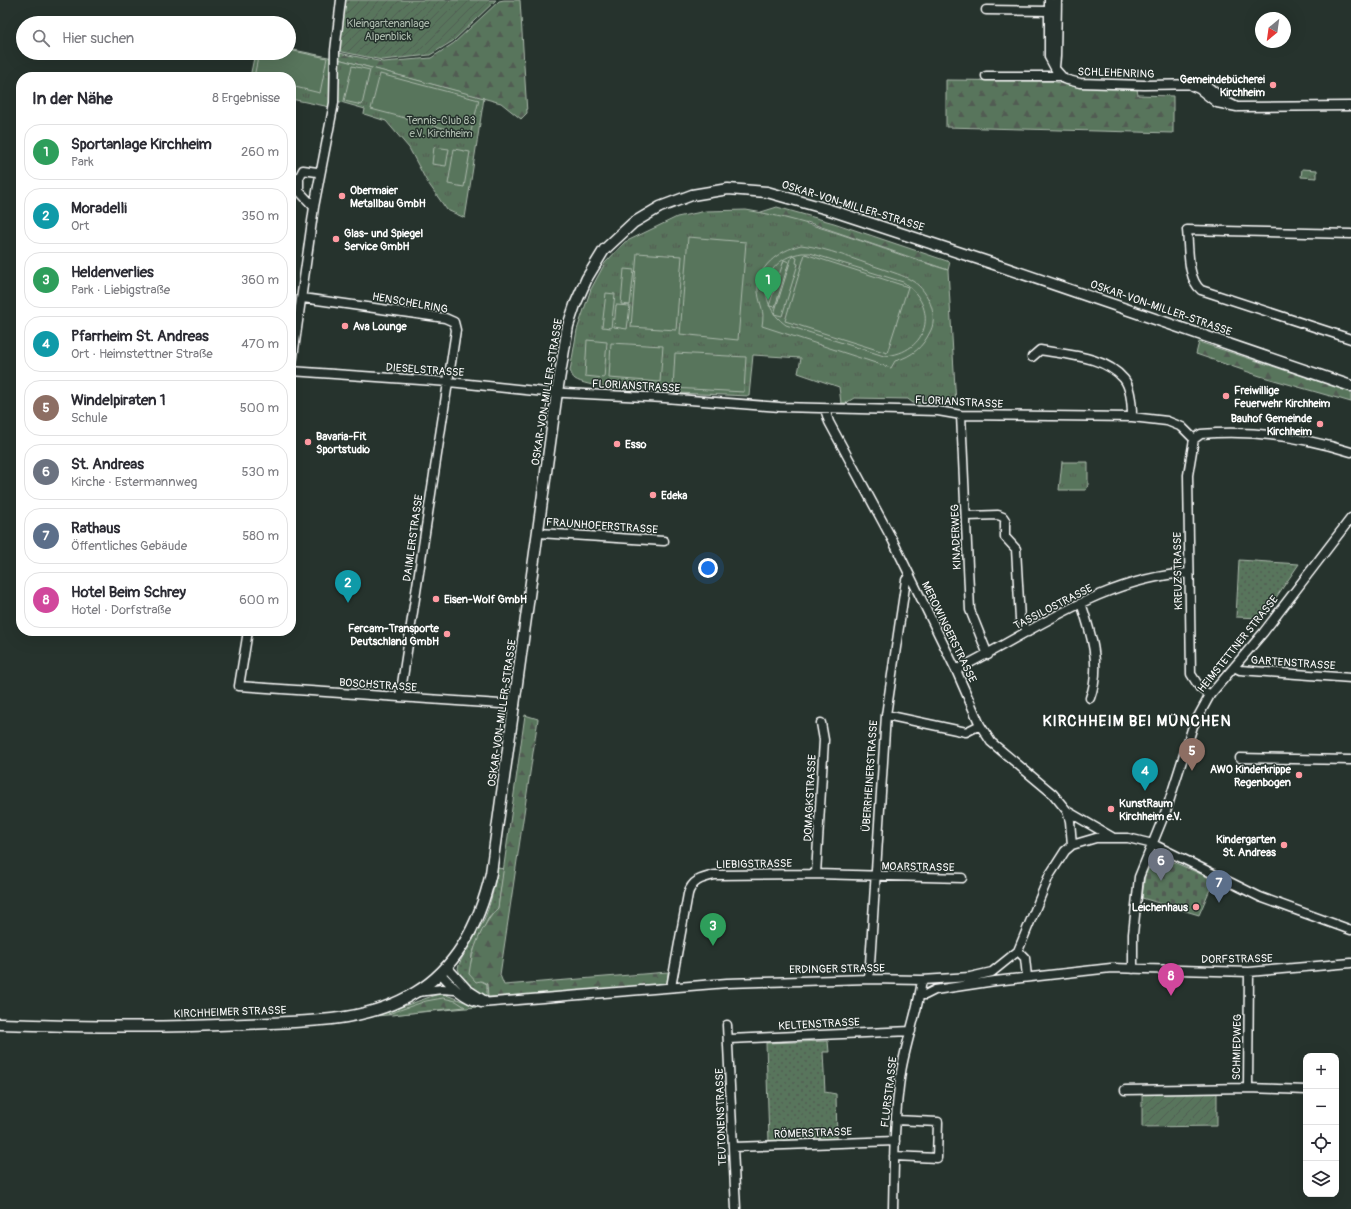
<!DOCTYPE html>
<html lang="de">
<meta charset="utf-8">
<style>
body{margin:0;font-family:Pangolin,sans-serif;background:#f7f7f7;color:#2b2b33}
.controls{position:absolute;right:12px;bottom:12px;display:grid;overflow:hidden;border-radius:8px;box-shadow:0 4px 16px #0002}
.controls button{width:36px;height:36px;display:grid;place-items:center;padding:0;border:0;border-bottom:1px solid #e1e1e2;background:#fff;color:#2b2b33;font:20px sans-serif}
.compass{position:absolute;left:1255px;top:12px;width:36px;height:36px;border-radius:50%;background:#fff;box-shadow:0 4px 16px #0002;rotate:209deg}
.you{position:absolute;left:708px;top:568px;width:14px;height:14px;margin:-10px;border:3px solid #fff;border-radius:50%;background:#1a73e8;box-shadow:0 0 0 6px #1a73e833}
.badge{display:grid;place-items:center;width:26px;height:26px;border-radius:50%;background:#0b8043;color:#fff;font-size:13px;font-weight:700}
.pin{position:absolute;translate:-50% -33px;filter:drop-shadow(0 1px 2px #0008)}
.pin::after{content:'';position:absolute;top:21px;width:14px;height:12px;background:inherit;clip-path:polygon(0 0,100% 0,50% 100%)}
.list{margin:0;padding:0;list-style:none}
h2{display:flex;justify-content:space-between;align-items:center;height:52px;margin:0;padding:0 16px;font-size:17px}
h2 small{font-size:13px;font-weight:400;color:#7c7c81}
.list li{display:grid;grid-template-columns:26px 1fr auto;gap:12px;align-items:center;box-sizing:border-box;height:56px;margin:0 8px 8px;padding:0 8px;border:1px solid #e1e1e2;border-radius:16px}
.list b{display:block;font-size:15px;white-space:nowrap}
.list p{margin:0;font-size:13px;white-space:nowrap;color:#7c7c81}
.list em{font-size:13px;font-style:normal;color:#7c7c81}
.icon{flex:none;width:22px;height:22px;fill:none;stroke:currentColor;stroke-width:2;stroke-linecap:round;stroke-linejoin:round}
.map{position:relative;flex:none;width:1351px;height:1209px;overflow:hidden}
.search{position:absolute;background:#fff;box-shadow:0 4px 16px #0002;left:16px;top:16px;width:280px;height:44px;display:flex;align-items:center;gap:10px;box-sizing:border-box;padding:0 14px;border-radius:22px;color:#7c7c81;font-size:15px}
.panel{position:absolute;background:#fff;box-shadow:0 4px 16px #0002;left:16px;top:72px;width:280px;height:564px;border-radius:16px}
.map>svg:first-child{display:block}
.grass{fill:url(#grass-dots);stroke:#acbaad}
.forest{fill:url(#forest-firs);stroke:#acbaad}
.cemetery{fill:url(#cemetery-stones);stroke:#acbaad}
.park{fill:url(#park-tufts);stroke:#acbaad}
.garden{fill:url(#garden-furrows);stroke:#acbaad}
.pitch{fill:#58745b;stroke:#acbaad;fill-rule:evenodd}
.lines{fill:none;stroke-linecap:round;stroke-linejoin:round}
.minor-casing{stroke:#fff;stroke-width:11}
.major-casing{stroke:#fff;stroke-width:13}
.minor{stroke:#26332d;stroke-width:8}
.major{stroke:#26332d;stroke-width:10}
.poi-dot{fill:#ff9aa2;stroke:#26332d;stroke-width:1.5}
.labels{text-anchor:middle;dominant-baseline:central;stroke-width:3;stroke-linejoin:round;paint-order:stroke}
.park-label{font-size:11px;fill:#acbaad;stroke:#26332d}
.street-label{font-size:11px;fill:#fff;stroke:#26332d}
.poi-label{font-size:11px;font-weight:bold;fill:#fff;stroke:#26332d;text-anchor:start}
.district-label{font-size:15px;font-weight:bold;letter-spacing:1px;fill:#fff;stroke:#26332d}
</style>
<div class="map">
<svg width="1351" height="1209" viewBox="0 0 1351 1209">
<defs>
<pattern id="grass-dots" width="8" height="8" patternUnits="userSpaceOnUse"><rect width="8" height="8" fill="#58745b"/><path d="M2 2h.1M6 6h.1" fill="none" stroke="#515c52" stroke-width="1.8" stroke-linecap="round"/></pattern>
<pattern id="forest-firs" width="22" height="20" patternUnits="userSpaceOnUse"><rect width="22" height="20" fill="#58745b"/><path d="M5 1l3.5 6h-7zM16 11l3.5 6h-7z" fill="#515c52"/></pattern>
<pattern id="cemetery-stones" width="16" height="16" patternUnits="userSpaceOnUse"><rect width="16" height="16" fill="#58745b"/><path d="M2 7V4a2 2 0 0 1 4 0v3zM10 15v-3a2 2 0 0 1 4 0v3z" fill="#515c52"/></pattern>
<pattern id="park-tufts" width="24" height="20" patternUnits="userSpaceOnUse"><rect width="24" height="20" fill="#58745b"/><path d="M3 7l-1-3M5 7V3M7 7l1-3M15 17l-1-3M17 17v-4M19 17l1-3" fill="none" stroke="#515c52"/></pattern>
<pattern id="garden-furrows" width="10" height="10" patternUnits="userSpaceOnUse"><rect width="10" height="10" fill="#58745b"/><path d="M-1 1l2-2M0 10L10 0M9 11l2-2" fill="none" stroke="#515c52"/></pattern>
</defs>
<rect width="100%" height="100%" fill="#26332d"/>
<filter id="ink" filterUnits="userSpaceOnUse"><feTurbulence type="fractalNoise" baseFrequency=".025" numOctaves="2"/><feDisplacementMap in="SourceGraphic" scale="8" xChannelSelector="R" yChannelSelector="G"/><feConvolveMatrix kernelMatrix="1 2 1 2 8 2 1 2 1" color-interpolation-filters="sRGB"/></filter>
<g filter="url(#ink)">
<path class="grass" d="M1239,560L1299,564L1262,618L1236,617Z
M498,868L504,869L498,908L488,919L472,954L470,974L487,984V999C475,991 461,983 458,968C463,952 475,937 483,922C491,905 494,886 498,868Z
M441,993L478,1007L376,1016Z
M828,1041L829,1052H823L825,1092L836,1094L837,1140L769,1142L766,1043Z"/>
<path class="forest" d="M504,0H520L527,113L521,119L501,103L338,59L339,53L383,62L431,58L454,43L499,1Z
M946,80L1052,81L1067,85L1137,89L1138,95L1173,96V133L946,127Z
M777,207L834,223L950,262L948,270L807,222L800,228L758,213Z
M1199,342L1351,392V402L1260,376L1196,354Z
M525,715L538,719L500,975L504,985L668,972L667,984L640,988L488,997L487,984L481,981L476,982L469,974C472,949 481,926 498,908Z
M443,998L456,1001L465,1007L392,1015L388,1014L426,1001Z"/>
<path class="cemetery" d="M1156,854L1214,880L1199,915L1142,898L1145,875Z"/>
<path class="park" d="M289,49L338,59L484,98L465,218L447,210L426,180L409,148L386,121L364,114L365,109L337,101L330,107L291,99V77H250L255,53H289Z
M1302,169L1317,170V178L1301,177Z
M746,210C816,221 881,250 948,270L956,404L913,403L908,399L854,398L846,403H841L839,387L798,373L801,358L753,355L749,396L653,392V389L643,388L642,391C626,389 587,387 575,379C572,377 572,374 570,371L577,330L591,289L605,263L625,242L677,217L706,211Z
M1062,462H1088V485L1086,490H1059Z"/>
<path class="garden" d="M345,0H496L453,41L430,55L382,60L338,51Z
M1217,1091V1126L1142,1127V1092Z"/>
<path class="pitch" d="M289,50L327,58L320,93L291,86V77H254L259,53H289Z
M352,66L370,70L362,105L344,101Z
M380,74L479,100L470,135L371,109Z
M434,147L449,149L446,166L432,164Z
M454,149L470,152L464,187L448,184Z
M688,237L746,242L738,340L680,334Z
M801,245C828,248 855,260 880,268C891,272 904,275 914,282C928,291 938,315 931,330C923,347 913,356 895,361L891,368L762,326C765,308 760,308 758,292C756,266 779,251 801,245ZM802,253H810L903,282C940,307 929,353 884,356L786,325C754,302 762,259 802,253Z
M637,253L682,256L676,330L631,327Z
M805,254L908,287L887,353L785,321Z
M792,256L797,258L796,263L798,264L782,316L774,314Z
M784,260L789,262L775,307L769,306Z
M624,269L634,270L630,305L621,304Z
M606,293L615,294L611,328L602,327Z
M616,305L630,306L627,329L614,327Z
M587,340L607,342L604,378L585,376Z
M611,343L663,346L660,382L609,378Z
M675,353L746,357L744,392L673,388Z"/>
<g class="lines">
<g class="minor-casing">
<path id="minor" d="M1049,0V57L1056,70L1064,79L1080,83L1144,85L1205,84L1227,102L1237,107
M986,10L1049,11
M1055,67L1056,56L1057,0
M986,76H1060
M1192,86L1199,89L1217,103L1237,107L1351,106
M314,207L299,191V178L303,170L317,172L320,175
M1351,234L1187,230C1189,248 1187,279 1201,290L1351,339
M303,298L445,318L454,322L456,330L400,697
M1032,357L1040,350C1067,355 1105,356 1124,379C1131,388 1132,406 1132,417
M291,371L449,382L545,392L665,398L780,407L938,411L961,415L1132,417L1167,421L1182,427L1194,439L1201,434C1253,430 1301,436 1351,452
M291,371L314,207L334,103L335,51L341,0
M825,409L829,422L893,541L956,670L980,725L991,742L1053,794L1067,811L1070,821L1072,845
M961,415L970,610L988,655
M1194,439L1188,475L1191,674L1200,688L1210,695
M967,516L998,515L1003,517L1005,520V537L1016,549L1020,619L1028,632
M539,533L664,541
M1081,603C1091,633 1102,666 1090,698
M248,631L239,686L515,705
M1234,667L1240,670L1351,678
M956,670C1030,634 1103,577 1189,573
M886,715L966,732L980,725
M1240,758L1351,760
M1067,811L1112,837
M816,874L824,740L821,723
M1018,951L1025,958L1027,977
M446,966L467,989L484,1000
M1133,969V934L1139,877L1167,808L1193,726L1210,695L1263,633L1351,518
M1249,972L1248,1088L1306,1090
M440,973C452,986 462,998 481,1003L727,983L869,979L922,980L970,977L992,972L1018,951L1049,876L1065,851L1072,845L1096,838H1128L1153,844L1260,897L1351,930
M869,979L886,715L906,580L910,577
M671,987L688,894C692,880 702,878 715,875L816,874L962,878
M418,992L442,989L455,990
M920,995H925L935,990L995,981L1111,968L1249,972L1351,963
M727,1025L736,1209
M729,1039L911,1031
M1125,1090L1248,1088
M733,1147L895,1141
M894,1156L937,1158L938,1122L896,1120
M893,1209C894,1163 894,1117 901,1072C906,1041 918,1011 922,980"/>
</g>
<g class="major-casing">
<path id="major" d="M0,1024C82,1027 163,1028 245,1024C302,1021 365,1024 416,992C459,966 480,921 491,873L557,392L568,326L575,305L587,278L604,250L633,223L660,207L692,195L728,189L767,192L827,209L991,263L1351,386"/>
</g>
<use href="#minor" class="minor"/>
<use href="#major" class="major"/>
</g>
</g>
<g class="poi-dot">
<circle cx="1273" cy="85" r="4"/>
<circle cx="342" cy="196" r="4"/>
<circle cx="336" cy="239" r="4"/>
<circle cx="345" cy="326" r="4"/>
<circle cx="1226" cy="396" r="4"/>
<circle cx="1320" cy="424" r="4"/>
<circle cx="308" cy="442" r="4"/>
<circle cx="617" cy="444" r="4"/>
<circle cx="653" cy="495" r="4"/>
<circle cx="436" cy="599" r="4"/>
<circle cx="447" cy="634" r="4"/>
<circle cx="1299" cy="775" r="4"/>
<circle cx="1111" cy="809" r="4"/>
<circle cx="1284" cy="845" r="4"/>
<circle cx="1196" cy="907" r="4"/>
</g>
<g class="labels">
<g class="park-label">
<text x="388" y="23">Kleingartenanlage<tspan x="388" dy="13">Alpenblick</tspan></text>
<text x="441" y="120">Tennis-Club 83<tspan x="441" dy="13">e.V. Kirchheim</tspan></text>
</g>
<g class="street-label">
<text transform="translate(1116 73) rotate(2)">SCHLEHENRING</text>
<text transform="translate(853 206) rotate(17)">OSKAR-VON-MILLER-STRASSE</text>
<text transform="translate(410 303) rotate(10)">HENSCHELRING</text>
<text transform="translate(1161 308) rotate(19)">OSKAR-VON-MILLER-STRASSE</text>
<text transform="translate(425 370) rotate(4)">DIESELSTRASSE</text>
<text transform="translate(636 386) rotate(3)">FLORIANSTRASSE</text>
<text transform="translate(547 392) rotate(-81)">OSKAR-VON-MILLER-STRASSE</text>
<text transform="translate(959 402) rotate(3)">FLORIANSTRASSE</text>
<text transform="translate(602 526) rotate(4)">FRAUNHOFERSTRASSE</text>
<text transform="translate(956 537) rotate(-92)">KINADERWEG</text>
<text transform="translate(413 538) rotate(-82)">DAIMLERSTRASSE</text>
<text transform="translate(1178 571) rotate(-91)">KREUZSTRASSE</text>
<text transform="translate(1053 607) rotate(-27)">TASSILOSTRASSE</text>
<text transform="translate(949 632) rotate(64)">MEROWINGERSTRASSE</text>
<text transform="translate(1238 644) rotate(-51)">HEIMSTETTNER STRASSE</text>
<text transform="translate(1293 663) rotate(4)">GARTENSTRASSE</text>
<text transform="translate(378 685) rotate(4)">BOSCHSTRASSE</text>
<text transform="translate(502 713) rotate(-82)">OSKAR-VON-MILLER-STRASSE</text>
<text transform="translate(870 776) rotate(-86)">ÜBERRHEINERSTRASSE</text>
<text transform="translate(810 798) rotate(-87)">DOMAGKSTRASSE</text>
<text transform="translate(754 864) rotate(-1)">LIEBIGSTRASSE</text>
<text transform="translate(918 867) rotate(1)">MOARSTRASSE</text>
<text transform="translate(1237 959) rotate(-1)">DORFSTRASSE</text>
<text transform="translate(837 969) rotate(-1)">ERDINGER STRASSE</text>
<text transform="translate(230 1012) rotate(-2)">KIRCHHEIMER STRASSE</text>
<text transform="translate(819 1024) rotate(-3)">KELTENSTRASSE</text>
<text transform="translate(1237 1047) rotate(-89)">SCHMIEDWEG</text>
<text transform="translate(889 1092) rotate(-83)">FLURSTRASSE</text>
<text transform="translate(721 1117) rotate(-92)">TEUTONENSTRASSE</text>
<text transform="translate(813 1133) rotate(-2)">RÖMERSTRASSE</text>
</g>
<g class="poi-label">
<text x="1265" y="79" text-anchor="end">Gemeindebücherei<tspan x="1265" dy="13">Kirchheim</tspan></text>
<text x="350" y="190">Obermaier<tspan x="350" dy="13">Metallbau GmbH</tspan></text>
<text x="344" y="233">Glas- und Spiegel<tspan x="344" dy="13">Service GmbH</tspan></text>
<text x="353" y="326">Ava Lounge</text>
<text x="1234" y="390">Freiwillige<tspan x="1234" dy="13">Feuerwehr Kirchheim</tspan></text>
<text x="1312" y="418" text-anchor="end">Bauhof Gemeinde<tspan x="1312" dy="13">Kirchheim</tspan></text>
<text x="316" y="436">Bavaria-Fit<tspan x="316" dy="13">Sportstudio</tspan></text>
<text x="625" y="444">Esso</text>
<text x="661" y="495">Edeka</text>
<text x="444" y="599">Eisen-Wolf GmbH</text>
<text x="439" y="628" text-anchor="end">Fercam-Transporte<tspan x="439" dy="13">Deutschland GmbH</tspan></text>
<text x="1291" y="769" text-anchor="end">AWO Kinderkrippe<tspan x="1291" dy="13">Regenbogen</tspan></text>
<text x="1119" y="803">KunstRaum<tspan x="1119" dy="13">Kirchheim e.V.</tspan></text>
<text x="1276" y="839" text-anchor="end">Kindergarten<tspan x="1276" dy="13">St. Andreas</tspan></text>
<text x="1188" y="907" text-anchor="end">Leichenhaus</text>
</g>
<g class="district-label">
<text x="1137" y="721">KIRCHHEIM BEI MÜNCHEN</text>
</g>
</g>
</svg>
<div class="controls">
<button>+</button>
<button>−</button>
<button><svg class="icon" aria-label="locate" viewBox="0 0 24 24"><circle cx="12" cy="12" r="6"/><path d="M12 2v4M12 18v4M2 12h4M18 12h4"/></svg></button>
<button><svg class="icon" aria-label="layers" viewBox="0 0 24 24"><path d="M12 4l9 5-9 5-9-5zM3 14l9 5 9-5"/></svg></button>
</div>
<svg class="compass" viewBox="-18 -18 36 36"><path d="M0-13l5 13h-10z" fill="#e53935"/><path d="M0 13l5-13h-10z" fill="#7c7c81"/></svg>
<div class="you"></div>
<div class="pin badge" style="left:768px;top:300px;background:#2e9e5b">1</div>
<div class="pin badge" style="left:348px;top:603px;background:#0f9aa8">2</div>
<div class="pin badge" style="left:713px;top:946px;background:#2e9e5b">3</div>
<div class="pin badge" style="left:1145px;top:791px;background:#0f9aa8">4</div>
<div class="pin badge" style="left:1192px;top:771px;background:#8d6e63">5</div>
<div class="pin badge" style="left:1161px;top:881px;background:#6b7280">6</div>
<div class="pin badge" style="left:1219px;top:903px;background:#5c6f8a">7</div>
<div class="pin badge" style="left:1171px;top:996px;background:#d1479c">8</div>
<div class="search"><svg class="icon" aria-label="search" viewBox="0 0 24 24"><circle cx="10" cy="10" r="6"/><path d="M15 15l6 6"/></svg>Hier suchen</div>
<section class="panel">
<h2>In der Nähe<small>8 Ergebnisse</small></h2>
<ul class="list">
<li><span class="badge" style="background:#2e9e5b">1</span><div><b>Sportanlage Kirchheim</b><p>Park</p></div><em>260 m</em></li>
<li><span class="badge" style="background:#0f9aa8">2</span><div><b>Moradelli</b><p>Ort</p></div><em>350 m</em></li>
<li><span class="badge" style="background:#2e9e5b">3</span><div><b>Heldenverlies</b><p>Park · Liebigstraße</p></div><em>360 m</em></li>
<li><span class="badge" style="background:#0f9aa8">4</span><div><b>Pfarrheim St. Andreas</b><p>Ort · Heimstettner Straße</p></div><em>470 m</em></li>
<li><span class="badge" style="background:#8d6e63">5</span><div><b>Windelpiraten 1</b><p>Schule</p></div><em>500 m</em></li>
<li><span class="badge" style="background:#6b7280">6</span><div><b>St. Andreas</b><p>Kirche · Estermannweg</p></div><em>530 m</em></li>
<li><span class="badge" style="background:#5c6f8a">7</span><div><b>Rathaus</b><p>Öffentliches Gebäude</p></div><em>580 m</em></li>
<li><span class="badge" style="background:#d1479c">8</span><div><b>Hotel Beim Schrey</b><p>Hotel · Dorfstraße</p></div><em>600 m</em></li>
</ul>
</section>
</div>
